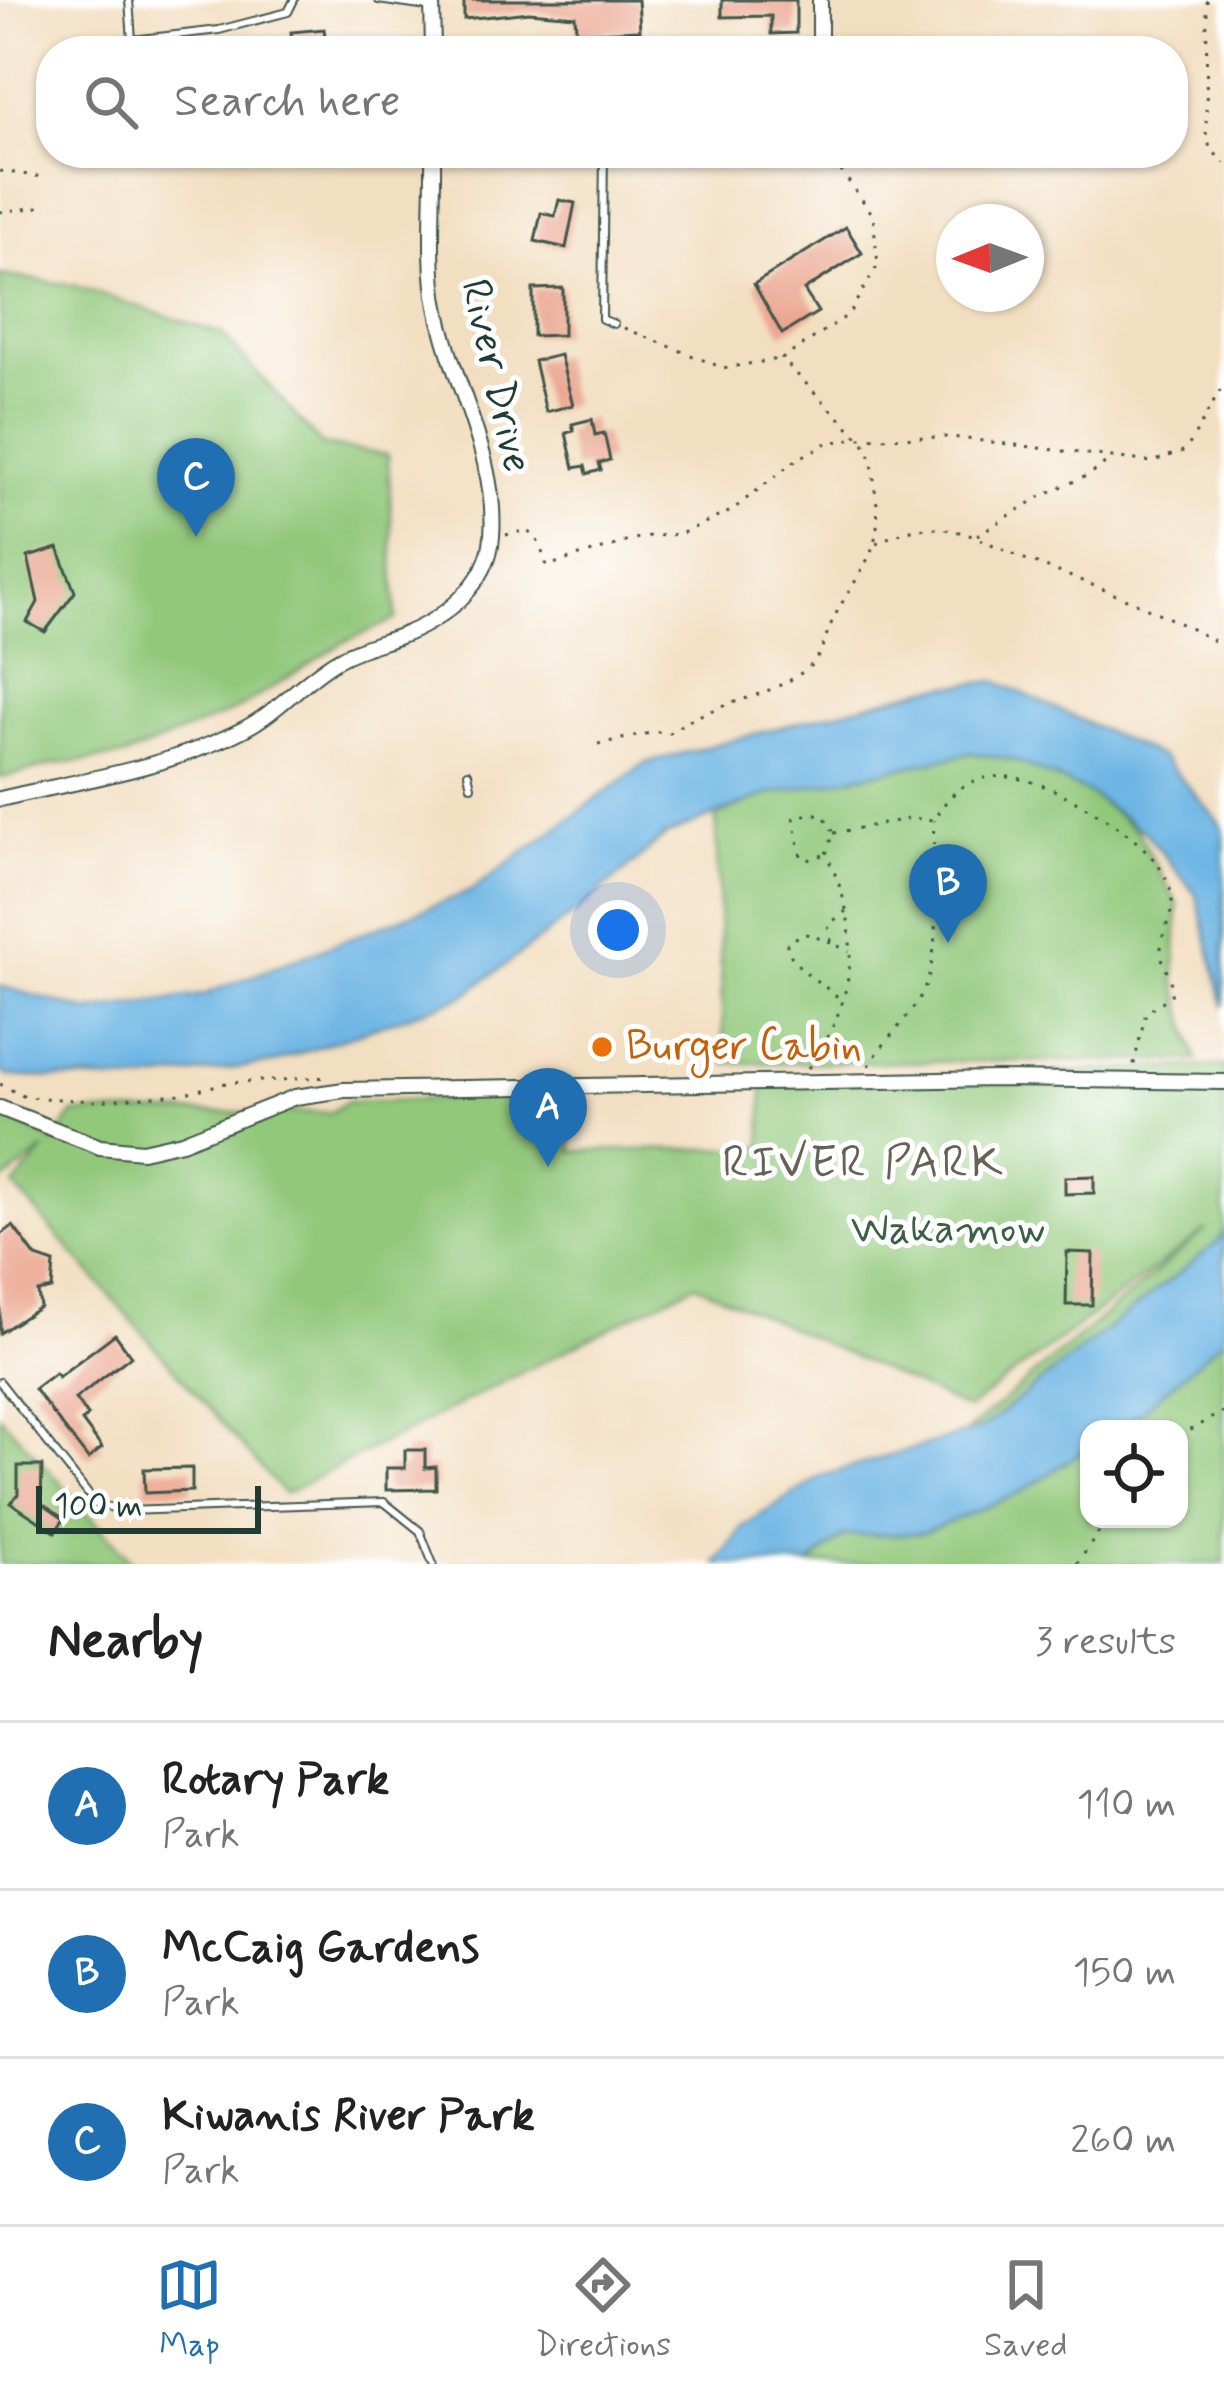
<!DOCTYPE html>
<style>
body{margin:0;font-family:Mynerve,sans-serif;background:#f2f2f2;color:#222}
.controls{position:absolute;right:36px;bottom:36px;display:grid;overflow:hidden;border-radius:24px;box-shadow:0 3px 9px #0004}
.controls button{width:108px;height:108px;display:grid;place-items:center;padding:0;border:0;border-bottom:3px solid #e0e0e0;background:#fff;color:#222;font:60px sans-serif}
.compass{position:absolute;left:936px;top:204px;width:108px;height:108px;border-radius:50%;background:#fff;box-shadow:0 3px 9px #0004;rotate:269deg}
.scale{position:absolute;left:36px;bottom:30px;width:225px;box-sizing:border-box;padding-left:12px;border:6px solid #1f3d34;border-top:0;font-size:33px;line-height:42px;white-space:nowrap;color:#1f3d34;-webkit-text-stroke:9px #fff;paint-order:stroke}
.you{position:absolute;left:618px;top:930px;width:42px;height:42px;margin:-30px;border:9px solid #fff;border-radius:50%;background:#1a73e8;box-shadow:0 0 0 18px #1a73e833}
.badge{display:grid;place-items:center;width:78px;height:78px;border-radius:50%;background:#1f6fb2;color:#fff;font-size:39px;font-weight:700}
.pin{position:absolute;translate:-50% -99px;filter:drop-shadow(0 3px 6px #0008)}
.pin::after{content:'';position:absolute;top:63px;width:42px;height:36px;background:inherit;clip-path:polygon(0 0,100% 0,50% 100%)}
.list{margin:0;padding:0;list-style:none}
h2{display:flex;justify-content:space-between;align-items:center;height:156px;margin:0;padding:0 48px;font-size:51px}
h2 small{font-size:39px;font-weight:400;color:#767676}
.list li{display:grid;grid-template-columns:78px 1fr auto;gap:36px;align-items:center;box-sizing:border-box;height:168px;padding:0 48px;border-top:3px solid #e0e0e0}
.list b{display:block;font-size:45px;white-space:nowrap}
.list p{margin:0;font-size:39px;white-space:nowrap;color:#767676}
.list em{font-size:39px;font-style:normal;color:#767676}
.icon{flex:none;width:66px;height:66px;fill:none;stroke:currentColor;stroke-width:2;stroke-linecap:round;stroke-linejoin:round}
.map{position:relative;flex:none;width:1224px;height:1564px;overflow:hidden}
.search{position:absolute;background:#fff;box-shadow:0 3px 9px #0004;left:36px;right:36px;top:36px;height:132px;display:flex;align-items:center;gap:30px;box-sizing:border-box;padding:0 42px;border-radius:48px;color:#767676;font-size:45px}
.sheet{height:660px;background:#fff}
nav{display:flex;justify-content:space-around;align-items:center;box-sizing:border-box;height:168px;border-top:3px solid #e0e0e0;background:#fff;font-size:33px;color:#767676}
nav a{display:grid;justify-items:center;gap:6px}
nav .on{color:#1f6fb2}
.map>svg:first-child{display:block}
.green{fill:#92c87a;stroke:#588257;stroke-width:3;fill-rule:evenodd}
.water{fill:#6db5e4;stroke:#46798c;stroke-width:3}
.building{fill:#eba791}
.lines{fill:none;stroke-linecap:round;stroke-linejoin:round}
.service-casing{stroke:#3f5549;stroke-width:10}
.minor-casing{stroke:#3f5549;stroke-width:18}
.path{stroke:#3f5549;stroke-width:3;stroke-dasharray:3 9;stroke-linecap:butt}
.service{stroke:#fff;stroke-width:6}
.minor{stroke:#fff;stroke-width:14}
.food-dot{fill:#e8710a;stroke:#fff;stroke-width:4.5}
.labels{text-anchor:middle;dominant-baseline:central;stroke-width:10;stroke-linejoin:round;paint-order:stroke}
.street-label{font-size:42px;fill:#1f3d34;stroke:#fff}
.food-label{font-size:42px;fill:#c56008;stroke:#fff;text-anchor:start}
.park-label{font-size:42px;fill:#3c6046;stroke:#fff}
.neighbourhood-label{font-size:45px;letter-spacing:3px;fill:#666255;stroke:#fff}
</style>
<div class="map">
<svg width="1224" height="1564" viewBox="0 0 1224 1564">
<rect width="100%" height="100%" fill="#fff"/>
<filter id="ink" filterUnits="userSpaceOnUse"><feTurbulence type="fractalNoise" baseFrequency=".00833" numOctaves="2"/><feDisplacementMap in="SourceGraphic" scale="24" xChannelSelector="R" yChannelSelector="G"/><feConvolveMatrix kernelMatrix="1 2 1 2 8 2 1 2 1" color-interpolation-filters="sRGB"/></filter>
<filter id="wash" filterUnits="userSpaceOnUse"><feTurbulence type="fractalNoise" baseFrequency=".004" numOctaves="4" result="noise"/><feDisplacementMap in="SourceGraphic" scale="48" xChannelSelector="R" yChannelSelector="G"/><feGaussianBlur stdDeviation="2.7" result="paint"/><feColorMatrix in="noise" values="0 0 0 0 0 0 0 0 0 0 0 0 0 0 0 0 0 1.4 0 .05"/><feComposite in="paint" operator="in"/></filter>
<g filter="url(#wash)">
<rect width="100%" height="100%" fill="#f2dec0"/>
<path class="green" d="M0,275L72,285L222,334L322,445L388,455L396,619L344,642L238,709L126,756L57,764L0,778Z
M971,753L1014,760L1087,792L1137,831L1178,905L1175,981L1197,1060L724,1063L716,816L766,795Z
M1224,1066V1564H810L1207,1229L967,1409L695,1284L284,1494L14,1186L45,1149L0,1184V1108L52,1142L74,1113L331,1112L346,1102L570,1095L572,1151L762,1148L763,1083ZM1089,1429H1179V1519H1089Z
M0,1416L134,1564H0Z"/>
<path class="water" d="M996,681L1163,758L1221,824L1224,833V1007L1197,896L1146,833L1087,792L1014,760L971,753L766,795L666,835L579,910L462,997L272,1063L138,1082L9,1076L0,1071V986L89,1011L203,995L469,892L646,763L928,688Z
M1224,1230V1338L1137,1415L1116,1429H1089V1447L1020,1493L923,1533L843,1536L810,1564H716L743,1526L822,1476L981,1429L1218,1242Z"/>
<g id="blocks">
<path class="building" d="M464,0H638L640,30L595,32L596,41L577,42L575,16L529,12L464,19Z
M722,0H796V33L771,34V16L722,17Z
M324,29L327,51H293L291,32Z
M559,200L575,203L566,248L535,241L541,213L555,216Z
M846,227L862,253L804,290L818,312L782,334L754,284Z
M563,288V335L533,336V289Z
M560,355L573,405L546,412L534,361Z
M592,419L595,435L604,433L610,460L599,463L601,470L587,474L585,466L574,468L566,433L574,431L572,424Z
M58,548L75,592L45,632L27,622L38,602L28,557Z
M1094,1176V1193L1065,1194V1177Z
M13,1226L36,1257L54,1263L52,1289L38,1292L40,1307L0,1333V1235Z
M1067,1252L1093,1253L1092,1305H1066Z
M115,1334L131,1356L75,1399L88,1416L82,1421L102,1448L88,1459L34,1389L55,1373L58,1377Z
M405,1450H425V1468L436,1467V1489L386,1490V1468H405Z
M18,1466H42L41,1503L64,1519L55,1532L11,1503L18,1494Z
M192,1468V1491L145,1493L144,1469Z"/>
</g>
</g>
<g filter="url(#ink)">
<use href="#blocks" fill-opacity="0" stroke="#3f5549" stroke-width="3"/>
<g class="lines">
<g class="service-casing">
<path id="service" d="M129,0L132,40L219,30L288,12L294,0
M378,0L428,7
M574,51L816,45
M604,153L602,319L614,324
M468,773L471,786
M0,1382L96,1504L126,1511L384,1502L420,1531L433,1564"/>
</g>
<g class="minor-casing">
<path id="minor" d="M432,0L433,51
M820,51V0
M0,799C82,780 168,768 244,729C279,711 305,678 339,659C359,648 378,644 398,637C442,621 489,585 492,536C498,456 452,384 437,307C428,261 434,201 433,153
M0,1108L100,1147L142,1151L182,1142L295,1097L344,1090L998,1079L1224,1082"/>
</g>
<path class="path" d="M1207,0L1206,133L1210,148L1224,163
M0,171L43,177
M0,212L39,207
M624,328L723,368L780,359
M506,535L527,530L539,543L547,566L642,537L680,534L731,511L796,460L825,444L855,438L951,437L1152,462L1186,450L1224,384
M977,535L1045,494L1089,475L1109,460
M876,543C894,535 910,528 930,528C967,528 994,547 1027,560C1095,586 1161,610 1224,647
M598,744L655,732L670,733C711,701 764,701 804,671C822,658 823,642 831,624C853,576 885,555 876,497C873,477 875,461 864,443L782,359L848,315L878,265L873,215L828,153
M834,833L912,818L934,820C972,749 1040,779 1093,811C1123,829 1160,855 1170,889C1178,914 1160,929 1161,952C1163,969 1174,979 1171,996L1146,1012L1133,1068
M846,911L828,925L831,942L849,952
M831,942L803,933L787,944C790,969 826,984 843,1002
M869,1066C885,1038 911,1018 924,989C944,945 931,869 934,820
M808,1068C857,1001 864,930 826,854L834,833L824,816L812,813L794,818L801,856L808,860L826,854
M0,1084L25,1097L95,1101L181,1094L226,1083L329,1077
M1179,1436L1224,1411
M1077,1564L1108,1519"/>
<use href="#service" class="service"/>
<use href="#minor" class="minor"/>
</g>
</g>
<circle class="food-dot" cx="602" cy="1047" r="12"/>
<g class="labels">
<g class="street-label">
<text transform="translate(495 376) rotate(77)">River Drive</text>
</g>
<g class="food-label">
<text x="626" y="1047">Burger Cabin</text>
</g>
<g class="park-label">
<text x="948" y="1230">Wakamow</text>
</g>
<g class="neighbourhood-label">
<text x="864" y="1163">RIVER PARK</text>
</g>
</g>
</svg>
<div class="controls">
<button><svg class="icon" aria-label="locate" viewBox="0 0 24 24"><circle cx="12" cy="12" r="6"/><path d="M12 2v4M12 18v4M2 12h4M18 12h4"/></svg></button>
</div>
<svg class="compass" viewBox="-18 -18 36 36"><path d="M0-13l5 13h-10z" fill="#e53935"/><path d="M0 13l5-13h-10z" fill="#767676"/></svg>
<div class="scale">100 m</div>
<div class="you"></div>
<div class="pin badge" style="left:548px;top:1167px">A</div>
<div class="pin badge" style="left:948px;top:943px">B</div>
<div class="pin badge" style="left:196px;top:537px">C</div>
<div class="search"><svg class="icon" aria-label="search" viewBox="0 0 24 24"><circle cx="10" cy="10" r="6"/><path d="M15 15l6 6"/></svg>Search here</div>
</div>
<section class="sheet">
<h2>Nearby<small>3 results</small></h2>
<ul class="list">
<li><span class="badge">A</span><div><b>Rotary Park</b><p>Park</p></div><em>110 m</em></li>
<li><span class="badge">B</span><div><b>McCaig Gardens</b><p>Park</p></div><em>150 m</em></li>
<li><span class="badge">C</span><div><b>Kiwanis River Park</b><p>Park</p></div><em>260 m</em></li>
</ul>
</section>
<nav>
<a class="on"><svg class="icon" aria-label="map" viewBox="0 0 24 24"><path d="M3 6l6-2 6 2 6-2v14l-6 2-6-2-6 2zM9 4v14M15 6v14"/></svg>Map</a>
<a><svg class="icon" aria-label="directions" viewBox="0 0 24 24"><path d="M12 3l9 9-9 9-9-9zM9 14v-3h6M13 9l2 2-2 2"/></svg>Directions</a>
<a><svg class="icon" aria-label="saved" viewBox="0 0 24 24"><path d="M7 4h10v16l-5-4-5 4z"/></svg>Saved</a>
</nav>
